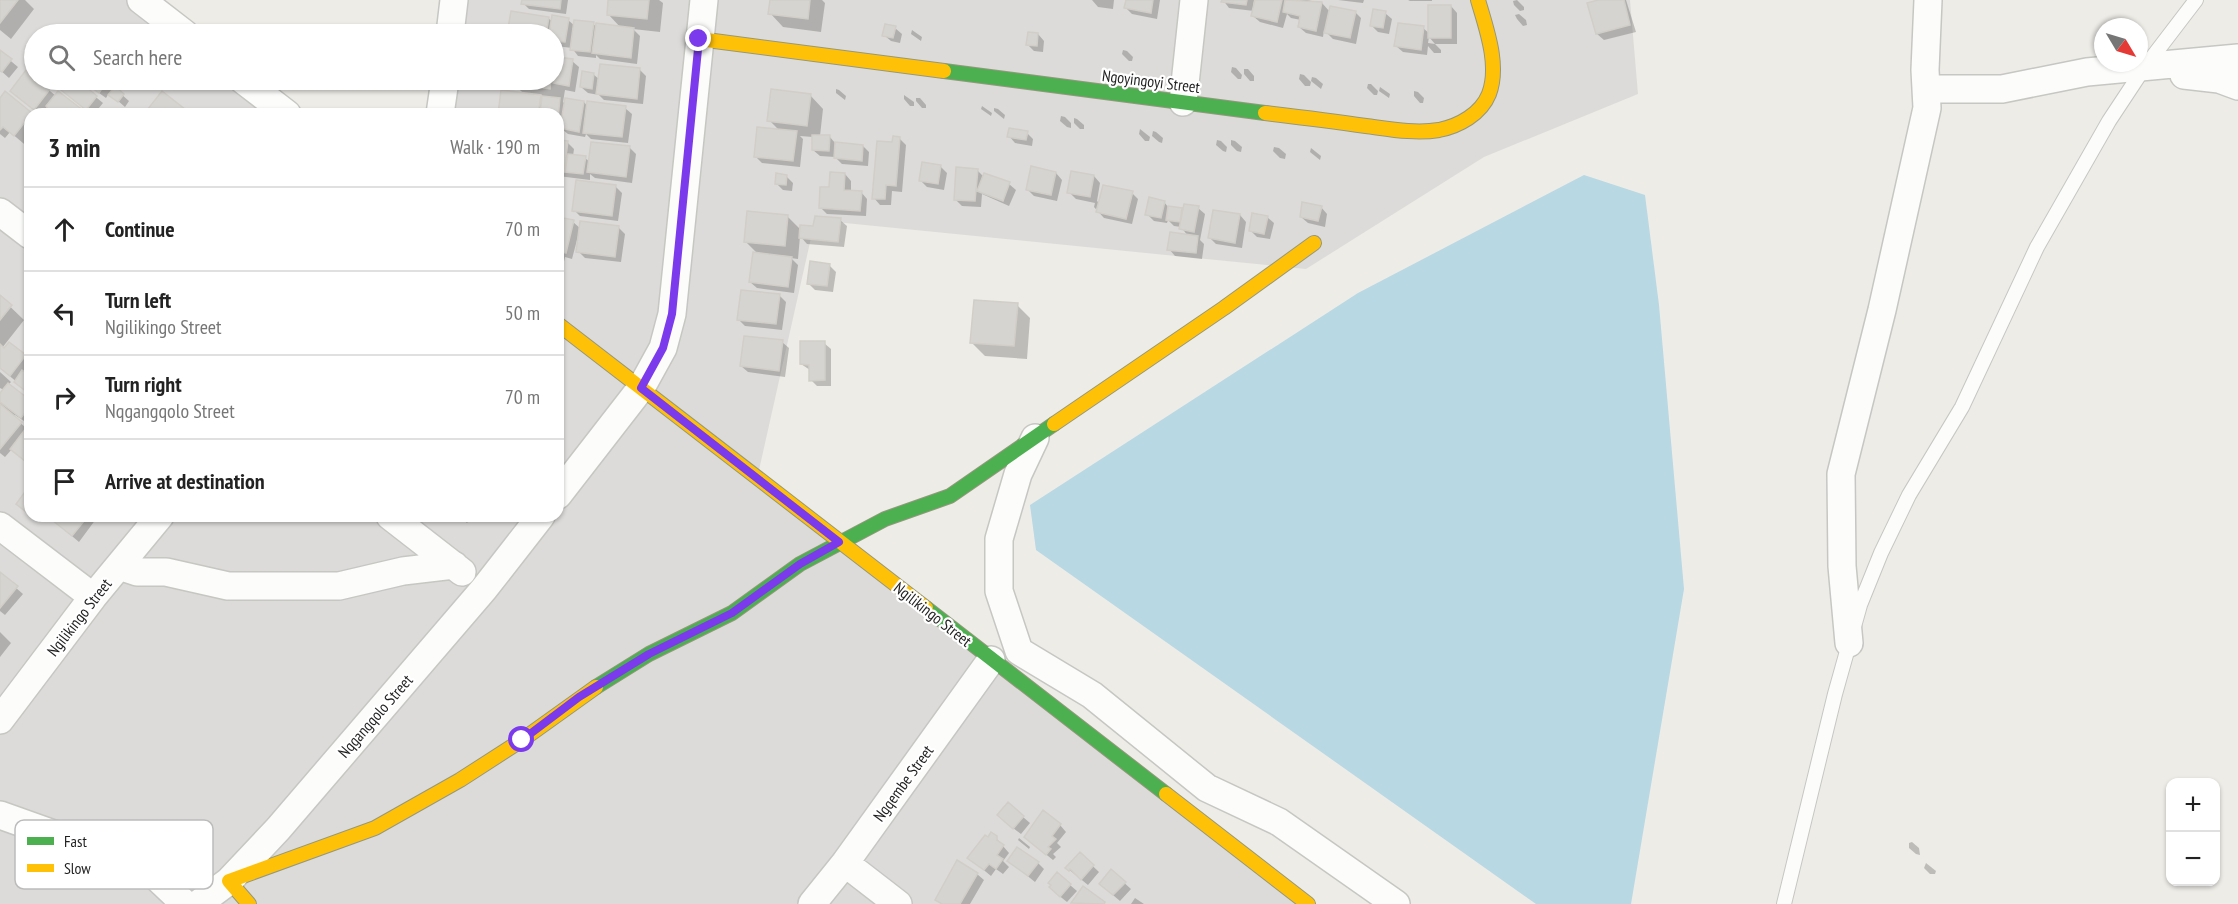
<!DOCTYPE html>
<meta charset="utf-8">
<style>
body{margin:0;font-family:"PT Sans Narrow",sans-serif;background:#f2f2f2;color:#222}
.controls{position:absolute;right:18px;bottom:18px;display:grid;overflow:hidden;border-radius:12px;box-shadow:0 2px 4px #0004}
.controls button{width:54px;height:54px;display:grid;place-items:center;padding:0;border:0;border-bottom:2px solid #e0e0e0;background:#fff;color:#222;font:30px sans-serif}
.compass{position:absolute;left:2094px;top:18px;width:54px;height:54px;border-radius:50%;background:#fff;box-shadow:0 2px 4px #0004;rotate:128deg}
.stop{position:absolute;width:18px;height:18px;margin:-14px;border:4px solid #7c3aed;border-radius:50%;background:#fff}
.stop.end{background:#7c3aed;border-color:#fff;box-shadow:0 2px 6px #0008}
.list{margin:0;padding:0;list-style:none}
h2{display:flex;justify-content:space-between;align-items:center;height:78px;margin:0;padding:0 24px;font-size:26px}
h2 small{font-size:20px;font-weight:400;color:#767676}
.list li{display:grid;grid-template-columns:39px 1fr auto;gap:18px;align-items:center;box-sizing:border-box;height:84px;padding:0 24px;border-top:2px solid #e0e0e0}
.list b{display:block;font-size:22px;white-space:nowrap}
.list p{margin:0;font-size:20px;white-space:nowrap;color:#767676}
.list em{font-size:20px;font-style:normal;color:#767676}
.icon{flex:none;width:33px;height:33px;fill:none;stroke:currentColor;stroke-width:2;stroke-linecap:round;stroke-linejoin:round}
.map{position:relative;flex:none;width:2238px;height:904px;overflow:hidden}
.search{position:absolute;background:#fff;box-shadow:0 2px 4px #0004;left:24px;top:24px;width:540px;height:66px;display:flex;align-items:center;gap:15px;box-sizing:border-box;padding:0 21px;border-radius:33px;color:#767676;font-size:22px}
.panel{position:absolute;background:#fff;box-shadow:0 2px 4px #0004;left:24px;top:108px;width:540px;height:414px;border-radius:18px}
.map>svg:first-child{display:block}
.residential{fill:#dddbd9}
.water{fill:#b8d8e4}
.shadow{fill:#0003;fill-rule:evenodd}
.building{fill:#d6d4d0;stroke:#d1cec8;stroke-width:1.5}
.lines{fill:none;stroke-linecap:round;stroke-linejoin:round}
.lane-casing{stroke:#c6c6c3;stroke-width:16}
.street-casing{stroke:#c6c6c3;stroke-width:30}
.fast-casing{stroke:#95987e;stroke-width:16}
.slow-casing{stroke:#95987e;stroke-width:16}
.lane{stroke:#fcfcfb;stroke-width:14}
.street{stroke:#fcfcfb;stroke-width:27}
.fast{stroke:#4caf50;stroke-width:14}
.slow{stroke:#ffc107;stroke-width:14}
.route{stroke:#7c3aed;stroke-width:8}
.labels{text-anchor:middle;dominant-baseline:central;stroke-width:4.5;stroke-linejoin:round;paint-order:stroke}
.street-label{font-size:16px;fill:#1f1f1f;stroke:#fff}
.key{fill:#fff;stroke:#bcbcbc;stroke-width:1.5}
.key-label{font-size:16px;fill:#1f1f1f}
</style>
<div class="map">
<svg width="2238" height="904" viewBox="0 0 2238 904">
<rect width="100%" height="100%" fill="#eeece7"/>
<path class="residential" d="M0,0H132L177,34H34V80H237L283,114H30V516H558V114H431L434,80H554V34H439L443,0H1630L1638,94L1484,157L1306,269L815,220L757,479L1308,904H0Z"/>
<path class="water" d="M1584,175L1645,195L1659,305L1684,589L1631,904H1536L1036,550L1030,505L1358,293Z"/>
<path class="shadow" d="M0,0H25L34,9L11,39L0,30Z
M523,0H568L566,14L529,9L523,3Z
M610,0H659L663,3L660,32L633,29L640,36L637,64L600,59L596,55V58L578,56L572,48L556,46L554,43V34H509L512,13L548,18L553,22L568,20L575,26L593,24L597,27L621,28L608,14Z
M771,0H822L825,3L821,32L783,27L770,13Z
M1092,0H1114L1113,9L1098,7Z
M1127,0H1160L1157,19L1132,14L1126,8Z
M1223,0H1254L1253,6L1255,7L1257,0H1307L1322,3L1330,12H1355L1361,18L1356,44L1333,39L1324,30L1323,37L1306,33L1299,27L1301,20L1291,18L1287,14L1283,28L1260,22L1253,16L1254,11L1229,8Z
M1338,0H1364L1363,3Z
M1408,0H1432V1H1410Z
M1517,0L1524,7V10L1520,11L1514,5L1513,1Z
M1604,0H1626L1636,32L1604,40L1597,34Z
M1451,6L1457,13V44H1435L1441,50V53H1434L1428,46L1427,55L1403,52L1396,46L1423,28L1430,34ZM1429,37L1435,44L1428,43Z
M1385,13L1392,19L1389,34L1378,32L1371,25Z
M1519,14L1526,20L1527,25L1523,26L1517,19L1515,15Z
M895,28L902,34L900,43L891,41L884,35Z
M912,30L922,37L921,41L911,34Z
M1038,34L1044,41L1043,52L1034,51L1027,44Z
M1123,50L1127,51L1133,57L1132,61H1129L1122,54Z
M0,52L18,67L9,78L0,70Z
M554,59L558,62L572,61L579,67L575,92L565,90L563,102L566,105L584,102L588,107L625,108L632,114L628,143L591,139L586,134L585,137L568,134L563,130V136L558,135V114H500L525,95L513,83V80H554Z
M1232,67L1236,68L1242,75L1241,79H1238L1231,72Z
M1244,69H1248L1254,76V81H1250L1244,74Z
M640,70L646,76L643,104L604,100L599,95L588,93L581,87L593,74L600,80Z
M27,72L56,96L85,114H56L48,106L43,112L46,114H39L12,91Z
M1300,74L1304,75L1311,82L1310,86H1305L1299,79Z
M1312,77L1316,78L1323,84L1321,89L1311,81Z
M71,80H75L103,103L94,114H91L63,90Z
M81,80H110L115,85L113,87L129,101L125,107L109,93L106,98Z
M1368,84H1371L1378,91L1377,95H1374L1367,88Z
M1380,87L1390,94L1389,98L1379,91Z
M836,89L839,90L846,96L845,100L836,93Z
M1414,91L1418,92L1424,98L1423,103H1420L1414,96Z
M810,95L823,109L820,136H829L836,144L863,146L869,152L868,166L842,164L835,157L820,156L813,150V137L800,136L803,139L800,167L762,163L755,156L779,130L769,120Z
M904,95L914,102V106H910L904,99Z
M916,98H920L926,105V108H922L916,101Z
M0,100L30,114V149L10,132L5,138L0,134Z
M982,106L992,113L991,116L981,109Z
M994,108L998,109L1005,115L1004,119L994,111Z
M1061,116L1065,117L1071,123V128L1067,127L1060,121Z
M1074,118L1077,119L1084,125V129H1080L1074,123Z
M1140,129L1150,137L1149,141H1145L1139,134Z
M1153,131L1156,132L1163,138L1162,143L1159,142L1152,136Z
M1027,133L1033,139L1032,146L1015,143L1009,136Z
M899,138L906,145L902,192L892,191L891,205H880L874,198L893,143Z
M1217,140L1221,141L1227,147L1226,152L1223,151L1216,145Z
M1231,140L1235,141L1242,147L1241,152L1237,151L1231,145Z
M558,141L568,143L574,149L573,156L585,158L590,162L593,143L630,148L636,154L632,183L595,178L590,174V180L558,176Z
M1274,147L1279,148L1286,154L1285,159L1280,158L1273,151Z
M1311,148L1321,156L1320,160L1310,152Z
M940,166L947,173L944,190L927,187L921,181Z
M977,170L984,177L985,175L1009,184L1016,190L1009,206L982,194L981,207L962,206L955,199Z
M1056,173L1062,180L1057,201L1034,196L1027,189Z
M845,174L851,181V192H861L867,199L866,216L827,214L820,207L831,189Z
M786,176L793,183L792,191L783,190L776,183Z
M1094,176L1100,183L1097,201L1100,204L1132,193L1138,199L1132,224L1104,218L1094,207L1095,203L1076,199L1069,192Z
M615,186L622,193L618,221L580,216L574,210Z
M1164,202L1169,208L1184,210L1198,208L1205,214L1200,240L1204,244L1202,259L1175,256L1169,249L1188,236L1181,227L1174,226L1168,220L1167,223L1154,221L1147,214Z
M1321,207L1327,214L1325,227L1308,223L1301,217Z
M1240,215L1246,222L1242,248L1216,244L1210,238Z
M787,216L801,230L840,220L847,226L844,247L807,244L800,236L798,259L791,258L798,265L794,293L757,288L750,282L758,254L745,241Z
M1267,217L1274,223L1270,239L1257,237L1250,230Z
M558,218L573,222L581,229L619,228L625,234L621,262L585,258L578,251L580,237L578,236L572,259L565,257L562,271L558,270Z
M829,265L836,272L833,292L815,290L808,283Z
M779,295L786,302L782,330L745,326L739,320Z
M0,297L24,320L2,348L25,356L30,362V367L29,366L23,373L30,378V393L0,368Z
M1017,305L1030,318L1027,359L985,356L972,343Z
M782,342L789,348L785,377L748,372L741,366Z
M824,343L831,349V386H817L811,380L810,370L801,364Z
M0,372L11,382L8,385L30,402V465L12,449L5,457L0,453V394L4,390L0,388ZM15,415L30,425L27,429L14,417Z
M32,516H45L40,522Z
M48,516H93L96,519L79,542Z
M459,516H473L467,523Z
M0,574L23,594L5,615L0,611Z
M0,632L11,643L0,657Z
M1008,804L1030,823L1021,834L1005,822Z
M1060,825L1066,832L1057,843L1061,847L1053,854L1056,857L1053,860L1032,843Z
M996,838L1009,853L1003,861L1009,867L1003,874L996,869L991,876L969,858Z
M1019,838L1030,847L1029,849L1018,840Z
M1912,842L1919,848L1920,855L1916,854L1909,848V843Z
M1080,854L1099,872L1088,885L1067,868Z
M1009,861L1038,863L1044,869L1035,882Z
M1926,863L1936,871L1935,874H1930L1924,868Z
M1111,871L1131,889L1120,901L1107,890Z
M977,874L984,880L970,904H941L936,899Z
M1057,874L1077,891L1067,902L1057,894Z
M1135,898L1144,904H1131Z"/>
<path class="building" d="M0,0H18L0,23Z
M522,0H561L560,9L521,4Z
M608,0H649L647,19L607,15Z
M770,0H810L808,19L768,14Z
M1126,0H1153L1151,13L1124,8Z
M1222,0H1247L1246,5L1221,2Z
M1255,0H1282L1277,22L1251,16Z
M1285,0L1322,2L1316,31L1298,27L1300,16L1283,12Z
M1598,0H1624L1630,25L1596,34L1587,3Z
M1428,5H1451V38H1428Z
M1330,6L1356,11L1350,38L1324,33Z
M1373,9L1386,11L1383,28L1370,26Z
M511,11L549,17L546,34H507Z
M552,15L569,18L565,42L554,41V34H549Z
M574,20L594,22L590,52L570,50Z
M596,23L634,28L631,58L592,53Z
M1398,23L1424,26L1421,50L1394,46Z
M885,24L896,26L893,38L882,36Z
M1028,32L1038,33L1037,46L1026,45Z
M0,50L12,59L2,72L0,71Z
M557,57L573,59L569,86L553,83Z
M600,64L640,68L637,99L596,94Z
M26,70L34,76V80H39L50,89L34,110L10,91Z
M582,71L594,73L592,89L580,87Z
M69,80H78L97,96L86,110L61,90Z
M81,80H108L99,93Z
M512,80H551L550,89L511,83Z
M115,86L124,94L118,102L108,95Z
M771,89L811,94L807,126L767,121Z
M501,90L541,95L538,114H498Z
M5,91L32,113L14,136L3,127L0,130V98Z
M58,91L84,111L81,114H54L49,110L46,106Z
M162,91L186,110L183,114H144Z
M542,96L560,98L558,118V114H540Z
M565,98L584,101L579,132L560,128Z
M587,101L626,106L622,137L583,133Z
M757,127L797,131L793,161L754,157Z
M1009,128L1028,131L1026,140L1007,137Z
M812,135H830L829,151L812,150Z
M893,136L900,137L896,186L886,185L885,199H872L877,141L892,142Z
M558,140L568,141L564,172H558Z
M591,142L630,146L626,177L587,172Z
M835,142L863,145L862,161L834,158Z
M568,154L586,156L583,174L565,172Z
M922,162L941,165L938,184L919,181Z
M1031,166L1056,172L1051,195L1026,190Z
M956,167L978,169L975,201L954,200Z
M1071,171L1094,175L1090,197L1067,193Z
M830,172L845,173L844,190L862,191L860,211L819,208L820,187H829Z
M776,173L787,175L786,185L775,184Z
M984,173L1010,182L1003,201L977,191Z
M576,180L616,185L612,216L572,211Z
M1103,185L1133,191L1126,219L1096,212Z
M1149,197L1165,201L1161,218L1145,215Z
M1302,202L1322,206L1318,221L1300,217Z
M1184,204L1199,206L1194,232L1179,229Z
M1168,206L1182,208L1180,222L1166,220Z
M1213,210L1240,214L1235,243L1208,238Z
M747,211L788,215L785,246L744,242Z
M1252,213L1268,216L1264,234L1249,231Z
M815,216L841,218L838,242L799,238L800,225L813,226Z
M558,217L574,220L566,253L559,251L558,256Z
M580,221L619,226L615,257L576,252Z
M1170,232L1198,236L1196,253L1167,250Z
M753,252L792,257L788,287L749,282Z
M810,261L830,264L827,286L807,284Z
M741,290L780,294L776,324L737,320Z
M0,295L12,305L0,320Z
M974,300L1018,303L1014,346L970,343Z
M744,336L783,340L779,371L740,366Z
M800,341H825V380L809,381V365L800,364Z
M9,342L26,355L10,376L0,368V344L4,348Z
M22,370L30,376V391L27,392L14,382Z
M8,383L30,400V406L21,418L0,402V393Z
M0,404L22,422L0,449Z
M30,423V465L10,449Z
M30,485V515L16,504Z
M47,516H88L72,536Z
M0,572L18,586L0,608Z
M1008,802L1024,816L1013,829L997,815Z
M1043,810L1061,824L1052,836L1056,839L1048,847L1051,849L1046,855L1024,837Z
M991,832L997,836V840L1004,845L997,855L1003,859L996,869L989,864L984,870L967,858L985,835L988,837Z
M1017,847L1039,862L1028,876L1007,861Z
M1080,852L1094,865L1081,880L1070,869L1069,871L1065,868Z
M957,860L978,873L960,904H942L935,900Z
M1111,869L1126,882L1113,895L1099,884Z
M1057,872L1071,884L1060,897L1049,887L1051,885L1048,883Z
M1083,886L1105,902L1104,904L1071,903Z"/>
<g class="lines">
<g class="lane-casing">
<path id="lane" d="M1784,904L1835,694L1860,605L1881,553L1909,495L1962,407L2037,247L2109,121L2144,68L2196,0"/>
</g>
<g class="street-casing">
<path id="street" d="M141,0L185,34
M450,34L454,0
M2184,75L2219,79L2238,86
M243,80L287,114
M1926,89H2002L2087,72L2238,58
M1183,102L1194,0
M440,114L445,80
M0,212L30,235
M1035,438L1018,474L999,539V591L1019,651L1092,695L1207,788L1279,822L1396,904
M558,495L641,388L663,348L672,314L704,0
M390,516L462,572
M0,526L93,597
M119,566L137,572H166L228,586H339L403,571L454,565
M1849,643L1842,566L1841,474L1882,310L1927,108L1925,70L1928,0
M0,720L93,597L160,516
M0,815L146,867L185,904
M845,863L898,904
M198,904L229,881L278,829L484,589L541,516
M812,904L845,863L991,660"/>
</g>
<g class="fast-casing">
<path id="fast" d="M944,71L1265,113
M926,608L1166,794
M596,687L649,654L732,613L800,564L885,519L950,496L1054,424"/>
</g>
<g class="slow-casing">
<path id="slow" d="M699,39L944,71
M1265,113C1299,117 1332,121 1366,126C1389,129 1415,134 1439,130C1459,126 1481,114 1489,94C1500,65 1486,28 1478,0
M558,324L926,608
M1054,424L1224,308L1314,243
M1166,794L1308,904
M249,904L229,881L375,828L460,780L522,740L596,687"/>
</g>
<use href="#lane" class="lane"/>
<use href="#street" class="street"/>
<use href="#fast" class="fast"/>
<use href="#slow" class="slow"/>
</g>
<g class="lines">
<path class="route" d="M522,740L579,697L649,654L732,613L800,564L839,542L641,388L663,348L672,314L699,39"/>
</g>
<g class="labels">
<g class="street-label">
<text transform="translate(1151 81) rotate(7)">Ngoyingoyi Street</text>
<text transform="translate(933 614) rotate(38)">Ngilikingo Street</text>
<text transform="translate(79 617) rotate(-52)">Ngilikingo Street</text>
<text transform="translate(375 716) rotate(-49)">Nqgangqolo Street</text>
<text transform="translate(903 783) rotate(-54)">Ngqembe Street</text>
</g>
</g>
<rect x="15" y="820" width="198" height="69" rx="9" class="key"/>
<rect x="27" y="837" width="27" height="8" fill="#4caf50"/>
<rect x="27" y="864" width="27" height="8" fill="#ffc107"/>
<g class="key-label">
<text x="64" y="847">Fast</text>
<text x="64" y="874">Slow</text>
</g>
</svg>
<div class="controls">
<button>+</button>
<button>−</button>
</div>
<svg class="compass" viewBox="-18 -18 36 36"><path d="M0-13l5 13h-10z" fill="#e53935"/><path d="M0 13l5-13h-10z" fill="#767676"/></svg>
<div class="stop" style="left:522px;top:740px"></div>
<div class="stop end" style="left:699px;top:39px"></div>
<div class="search"><svg class="icon" aria-label="search" viewBox="0 0 24 24"><circle cx="10" cy="10" r="6"/><path d="M15 15l6 6"/></svg>Search here</div>
<section class="panel">
<h2>3 min<small>Walk · 190 m</small></h2>
<ul class="list">
<li><svg class="icon" aria-label="ahead" viewBox="0 0 24 24"><path d="M12 20V5M6 11l6-6 6 6"/></svg><div><b>Continue</b></div><em>70 m</em></li>
<li><svg class="icon" aria-label="left" viewBox="0 0 24 24"><path d="M17 20v-9H6M10 6l-5 5 5 5"/></svg><div><b>Turn left</b><p>Ngilikingo Street</p></div><em>50 m</em></li>
<li><svg class="icon" aria-label="right" viewBox="0 0 24 24"><path d="M7 20v-9h11M14 6l5 5-5 5"/></svg><div><b>Turn right</b><p>Nqgangqolo Street</p></div><em>70 m</em></li>
<li><svg class="icon" aria-label="arrive" viewBox="0 0 24 24"><path d="M6 21V4h12l-3 4 3 4H6"/></svg><div><b>Arrive at destination</b></div></li>
</ul>
</section>
</div>
